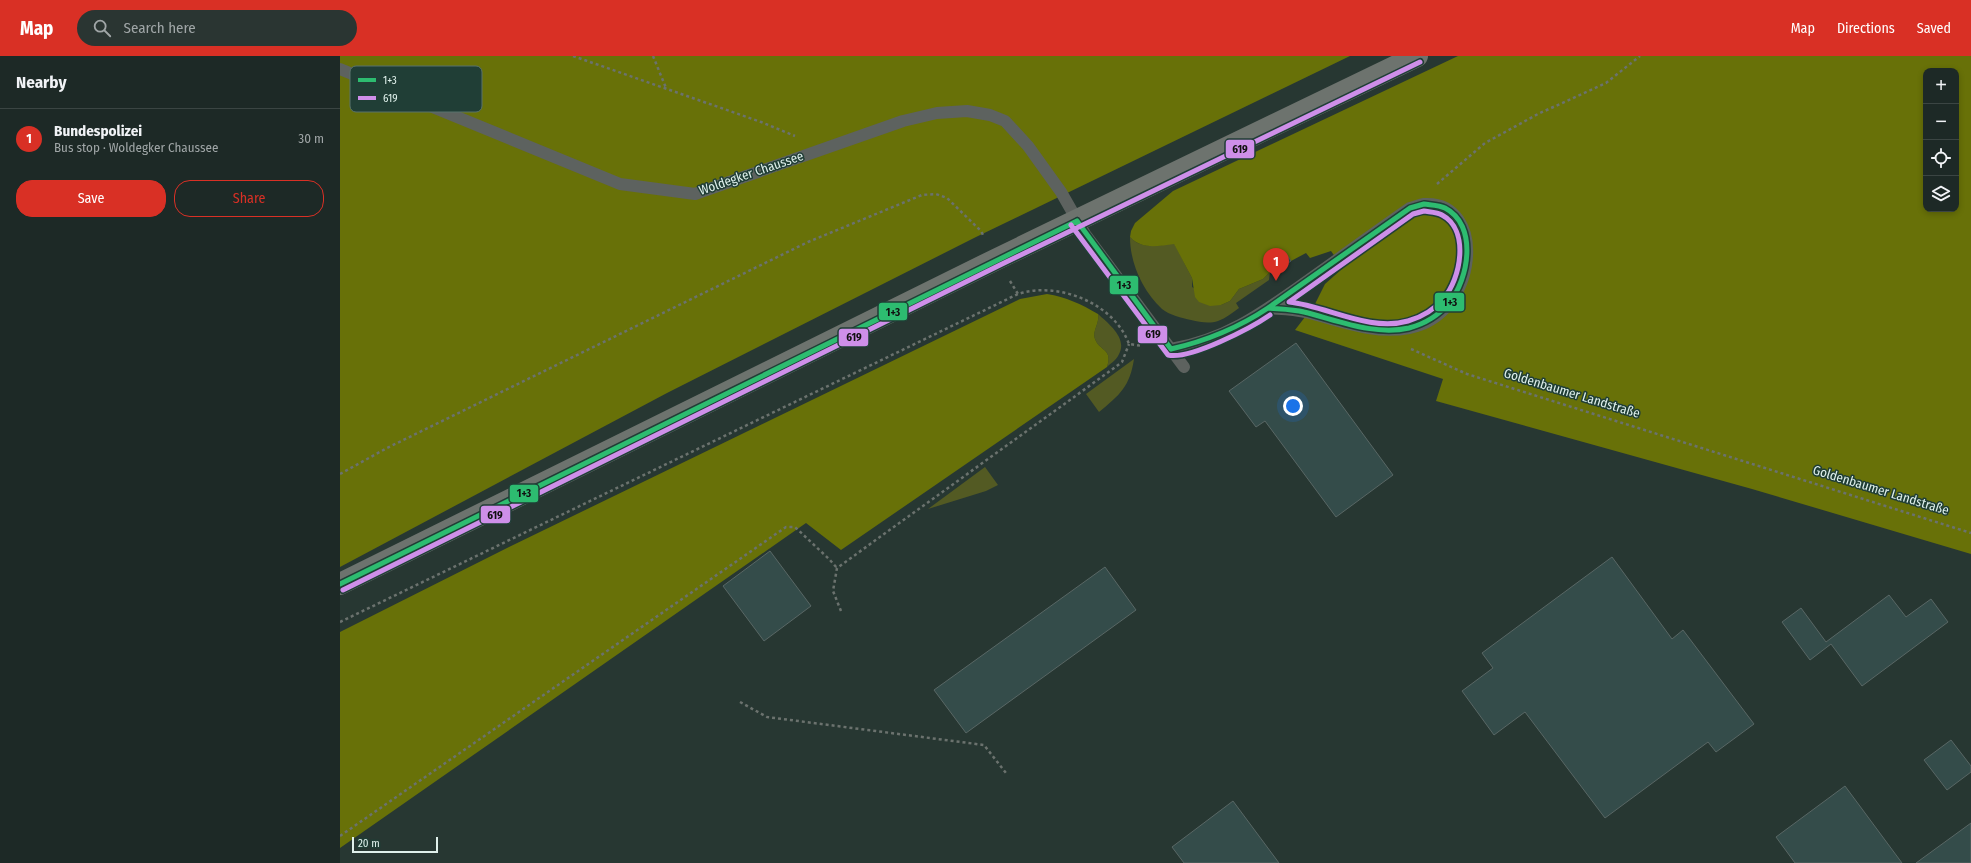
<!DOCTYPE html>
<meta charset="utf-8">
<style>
body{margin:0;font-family:"Fira Sans Condensed",sans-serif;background:#2a3532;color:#f1f3f6}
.controls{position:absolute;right:12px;top:12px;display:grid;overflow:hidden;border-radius:8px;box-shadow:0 2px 6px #0003}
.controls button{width:36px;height:36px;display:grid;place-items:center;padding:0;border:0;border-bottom:1px solid #3b4543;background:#1d2926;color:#f1f3f6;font:20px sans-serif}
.scale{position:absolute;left:12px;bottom:10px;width:86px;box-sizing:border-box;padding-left:4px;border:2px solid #dff0eb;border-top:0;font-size:11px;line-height:14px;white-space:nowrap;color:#dff0eb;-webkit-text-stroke:3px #203e36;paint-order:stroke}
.you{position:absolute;left:953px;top:350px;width:14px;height:14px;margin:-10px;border:3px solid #fff;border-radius:50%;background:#1a73e8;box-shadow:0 0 0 6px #1a73e833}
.badge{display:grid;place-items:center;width:26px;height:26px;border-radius:50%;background:#d93025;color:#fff;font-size:13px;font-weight:700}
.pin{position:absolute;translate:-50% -33px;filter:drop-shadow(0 1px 2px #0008)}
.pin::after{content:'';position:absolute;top:21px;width:14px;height:12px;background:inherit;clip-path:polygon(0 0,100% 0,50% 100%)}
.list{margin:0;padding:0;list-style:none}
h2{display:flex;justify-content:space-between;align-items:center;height:52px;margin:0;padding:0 16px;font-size:17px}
h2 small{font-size:13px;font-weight:400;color:#a0a6a7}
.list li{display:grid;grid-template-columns:26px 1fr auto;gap:12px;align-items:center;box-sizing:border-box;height:60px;padding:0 16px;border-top:1px solid #3b4543}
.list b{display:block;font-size:15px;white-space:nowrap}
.list p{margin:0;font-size:13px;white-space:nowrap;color:#a0a6a7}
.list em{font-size:13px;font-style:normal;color:#a0a6a7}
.actions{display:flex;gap:8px;padding:12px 16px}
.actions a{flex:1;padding:9px 0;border:1px solid #d93025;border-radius:16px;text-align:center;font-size:14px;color:#d93025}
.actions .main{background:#d93025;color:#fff}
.icon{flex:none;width:22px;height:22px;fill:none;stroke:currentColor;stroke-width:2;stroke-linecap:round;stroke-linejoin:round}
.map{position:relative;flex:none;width:1631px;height:807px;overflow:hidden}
header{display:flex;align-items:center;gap:24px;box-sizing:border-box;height:56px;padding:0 20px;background:#d93025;color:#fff}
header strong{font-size:19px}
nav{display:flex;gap:22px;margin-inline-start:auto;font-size:14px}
.search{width:280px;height:36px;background:#2a3532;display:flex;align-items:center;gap:10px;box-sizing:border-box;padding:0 14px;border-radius:22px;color:#a0a6a7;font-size:15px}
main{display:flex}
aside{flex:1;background:#1d2926}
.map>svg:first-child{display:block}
.green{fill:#535a23}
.forest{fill:#687108;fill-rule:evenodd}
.building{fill:#344c4a;stroke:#596765}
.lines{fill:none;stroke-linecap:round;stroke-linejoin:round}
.path{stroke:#6b726e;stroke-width:2.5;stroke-dasharray:3 3;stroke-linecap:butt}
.lane{stroke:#5d625f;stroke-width:12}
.primary{stroke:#6d736e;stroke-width:22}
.bus-1-casing{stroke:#203e36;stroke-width:8}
.bus-2-casing{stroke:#203e36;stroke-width:8}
.bus-1{stroke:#2dbc70;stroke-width:5}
.bus-2{stroke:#ce8fe9;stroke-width:5}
.labels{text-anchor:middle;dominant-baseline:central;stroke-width:3;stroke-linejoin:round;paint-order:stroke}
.street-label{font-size:13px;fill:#dff0eb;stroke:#203e36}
.key{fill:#203e36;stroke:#59736c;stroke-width:1}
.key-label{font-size:11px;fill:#dff0eb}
.line-badge{stroke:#203e36;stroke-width:1.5}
.pale-badge-label{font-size:11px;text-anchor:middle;font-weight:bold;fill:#111}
</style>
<header>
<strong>Map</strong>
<div class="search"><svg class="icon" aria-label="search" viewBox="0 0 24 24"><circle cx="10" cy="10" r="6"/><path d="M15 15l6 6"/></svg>Search here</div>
<nav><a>Map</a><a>Directions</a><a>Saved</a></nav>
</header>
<main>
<aside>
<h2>Nearby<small></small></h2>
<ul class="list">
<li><span class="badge">1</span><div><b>Bundespolizei</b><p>Bus stop · Woldegker Chaussee</p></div><em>30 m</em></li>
</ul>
<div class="actions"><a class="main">Save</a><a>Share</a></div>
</aside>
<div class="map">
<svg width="1631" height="807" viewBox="0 0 1631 807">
<rect width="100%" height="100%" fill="#273732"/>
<path class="green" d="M790,181C802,194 818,190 834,187L852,222V231L881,249L890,245L899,233L923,223L930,216L929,224L896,247L899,252C892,257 886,262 878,265C869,268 860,266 851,264C842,262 829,259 822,253C802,234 790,207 790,181Z
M758,258C769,268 789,283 778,300C776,304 770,308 767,311C773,292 760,296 755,283C752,275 760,267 758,258Z
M794,303C790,330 780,339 759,356L746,338Z
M645,411L658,429L646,435L588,453Z"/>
<path class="forest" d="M0,0H1010L636,181L327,337L0,511Z
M1118,0H1631V498L1412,433L1096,345L1103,323L955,274L975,248L985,228L1003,212L991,195L970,202L966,197L951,205L945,196L926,208L930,216L923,223L899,233L890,245L881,249L870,250L859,246L855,241L852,222L834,188C818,190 802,194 790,181L791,175L795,167L833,135ZM1586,15H1616V153H1586Z
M707,238C726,241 741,248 758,258C760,267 752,275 755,283C760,296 773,292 767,311L501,494L466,467L0,792V576L169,491L680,243Z"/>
<path class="building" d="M945,196L951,205L932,218L926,208Z
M956,287L1053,419L996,461L925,365L916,371L889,335Z
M430,495L471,550L424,585L383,530Z
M1272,501L1332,583L1343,574L1414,668L1376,696L1368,686L1265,762L1185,656L1154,679L1122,635L1153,612L1142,597Z
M765,511L796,554L626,677L594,634Z
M1549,539L1566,561L1591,543L1608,566L1522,630L1491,588L1470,604L1442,566L1461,552L1486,586Z
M1611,684L1631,710V716L1607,734L1584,704Z
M1505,730L1562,807H1455L1436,781Z
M893,745L939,807H844L832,791Z
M1631,767V807H1576Z"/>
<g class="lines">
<path class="path" d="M233,0L421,66L455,80
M313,0L326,32
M1097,128L1145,87L1198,58L1266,27L1300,0
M670,225L678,238
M1071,293L1127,318L1631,477
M0,418L47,392L468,186L582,139L596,138L607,142L641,175L644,181
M501,555L493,535L497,512L770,315L782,306L789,288
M0,566L678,238C718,225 774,247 789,288L803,290
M400,646L427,661L644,689L666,717
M0,780L446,471H455L489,503L497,512"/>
<path class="lane" d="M0,13L280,128L355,138L563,65L597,57L627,55L650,59L665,65L688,90L721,136L745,178L844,311
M831,293C889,283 926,254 973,221C1005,198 1037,175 1070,152C1074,151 1079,149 1084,148C1148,144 1139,259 1069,272C1033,279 999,264 965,256C953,253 940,253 928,252"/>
<path class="primary" d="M0,528L657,203L1077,0"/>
<g class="bus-1-casing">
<path id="bus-1" d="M1084,148C1090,149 1099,149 1105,152C1138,169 1129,223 1109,247C1099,259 1084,268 1069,272C1034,280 997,264 964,256C953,253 940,253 928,252L1070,152Z
M737,165L831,293
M831,293C866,285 898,272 928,252
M0,528L737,165"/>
</g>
<g class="bus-2-casing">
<path id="bus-2" d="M1084,155C1089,156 1097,156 1102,159C1130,174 1121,223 1103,243C1094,254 1082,261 1068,265C1029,276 987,250 949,246L1073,158Z
M731,169L828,299C850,304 911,272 930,259
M3,534L660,209L1080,6"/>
</g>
<use href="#bus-1" class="bus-1"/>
<use href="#bus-2" class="bus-2"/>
</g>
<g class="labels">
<g class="street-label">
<text transform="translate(411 117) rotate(-19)">Woldegker Chaussee</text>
<text transform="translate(1232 337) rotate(17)">Goldenbaumer Landstraße</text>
<text transform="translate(1541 434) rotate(17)">Goldenbaumer Landstraße</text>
</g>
</g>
<rect x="10" y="10" width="132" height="46" rx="6" class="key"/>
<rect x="18" y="22" width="18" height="4" fill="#2dbc70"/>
<rect x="18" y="40" width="18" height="4" fill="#ce8fe9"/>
<g class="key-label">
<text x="43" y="28">1+3</text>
<text x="43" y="46">619</text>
</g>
<g class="line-badge">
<rect x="885" y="83" width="30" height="20" rx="4" fill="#ce8fe9"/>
<rect x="769" y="219" width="30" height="20" rx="4" fill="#2dbc70"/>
<rect x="1094" y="236" width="31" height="20" rx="4" fill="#2dbc70"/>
<rect x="538" y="246" width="30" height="19" rx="4" fill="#2dbc70"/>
<rect x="797" y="269" width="31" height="19" rx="4" fill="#ce8fe9"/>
<rect x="498" y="272" width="31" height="19" rx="4" fill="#ce8fe9"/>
<rect x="169" y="428" width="30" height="19" rx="4" fill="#2dbc70"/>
<rect x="140" y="449" width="31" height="19" rx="4" fill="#ce8fe9"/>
</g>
<g class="pale-badge-label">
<text x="900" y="97">619</text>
<text x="784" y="233">1+3</text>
<text x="1110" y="250">1+3</text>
<text x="553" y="260">1+3</text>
<text x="813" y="282">619</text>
<text x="514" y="285">619</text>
<text x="184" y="441">1+3</text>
<text x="155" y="463">619</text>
</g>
</svg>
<div class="controls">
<button>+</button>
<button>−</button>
<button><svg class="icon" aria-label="locate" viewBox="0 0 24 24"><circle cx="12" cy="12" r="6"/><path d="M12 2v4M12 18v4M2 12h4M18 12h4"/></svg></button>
<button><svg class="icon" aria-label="layers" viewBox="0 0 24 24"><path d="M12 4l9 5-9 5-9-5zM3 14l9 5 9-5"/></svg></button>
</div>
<div class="scale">20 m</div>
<div class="you"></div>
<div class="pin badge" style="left:936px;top:225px">1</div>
</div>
</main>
